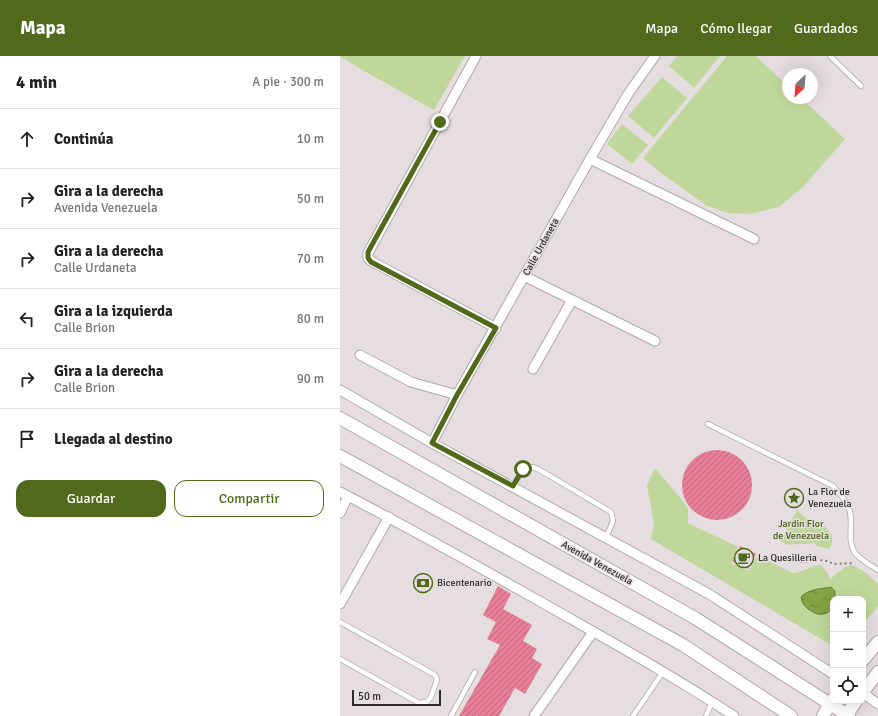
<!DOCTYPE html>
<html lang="es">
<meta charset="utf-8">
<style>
body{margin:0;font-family:Signika,sans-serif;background:#f6f6f6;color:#222}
.controls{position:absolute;right:12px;bottom:12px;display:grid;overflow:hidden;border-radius:8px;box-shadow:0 4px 16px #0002}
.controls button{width:36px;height:36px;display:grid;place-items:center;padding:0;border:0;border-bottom:1px solid #e0e0e0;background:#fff;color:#222;font:20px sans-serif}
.compass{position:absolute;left:442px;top:12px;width:36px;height:36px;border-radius:50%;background:#fff;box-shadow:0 4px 16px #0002;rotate:206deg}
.scale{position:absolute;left:12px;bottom:10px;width:89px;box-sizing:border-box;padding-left:4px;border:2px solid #2d2a2b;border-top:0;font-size:11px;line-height:14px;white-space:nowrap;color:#2d2a2b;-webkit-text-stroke:3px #e5dddf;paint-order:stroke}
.stop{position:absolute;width:12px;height:12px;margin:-9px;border:3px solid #50691a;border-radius:50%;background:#fff}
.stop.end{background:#50691a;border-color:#fff;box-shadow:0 1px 4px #0008}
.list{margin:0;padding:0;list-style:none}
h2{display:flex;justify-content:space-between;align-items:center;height:52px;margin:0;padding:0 16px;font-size:17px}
h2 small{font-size:13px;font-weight:400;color:#767676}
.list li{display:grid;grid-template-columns:26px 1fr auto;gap:12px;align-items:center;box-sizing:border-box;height:60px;padding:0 16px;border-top:1px solid #e0e0e0}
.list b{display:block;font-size:15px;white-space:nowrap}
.list p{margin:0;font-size:13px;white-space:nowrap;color:#767676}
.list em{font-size:13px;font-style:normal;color:#767676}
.actions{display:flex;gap:8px;padding:12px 16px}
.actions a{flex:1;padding:9px 0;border:1px solid #50691a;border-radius:12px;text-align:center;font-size:14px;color:#50691a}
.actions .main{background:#50691a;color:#fff}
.icon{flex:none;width:22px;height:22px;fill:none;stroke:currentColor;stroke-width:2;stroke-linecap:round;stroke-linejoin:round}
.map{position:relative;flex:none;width:538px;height:660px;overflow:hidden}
header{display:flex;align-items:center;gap:24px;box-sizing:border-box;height:56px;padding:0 20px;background:#50691a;color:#fff}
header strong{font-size:19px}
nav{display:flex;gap:22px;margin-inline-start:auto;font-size:14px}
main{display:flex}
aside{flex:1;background:#fff}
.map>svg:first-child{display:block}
.garden{fill:#bfd79a}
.water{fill:url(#water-ripples);stroke:#697f3c}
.building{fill:url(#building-hatch)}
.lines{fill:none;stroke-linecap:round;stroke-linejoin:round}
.service-casing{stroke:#b1a9ab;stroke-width:6}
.minor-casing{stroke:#b1a9ab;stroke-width:11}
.tertiary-casing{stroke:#b1a9ab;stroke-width:14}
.path{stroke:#868082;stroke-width:2;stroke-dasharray:2 3;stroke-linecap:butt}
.service{stroke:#fff;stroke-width:4.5}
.minor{stroke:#fff;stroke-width:9}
.tertiary{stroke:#fff;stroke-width:12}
.route{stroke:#50691a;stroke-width:5}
.labels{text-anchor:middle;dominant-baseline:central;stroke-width:3;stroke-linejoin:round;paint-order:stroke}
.street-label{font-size:10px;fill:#2d2a2b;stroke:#e5dddf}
.poi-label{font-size:10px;fill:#2d2a2b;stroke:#e5dddf;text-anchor:start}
.park-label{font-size:10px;fill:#445a16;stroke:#e5dddf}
</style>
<header>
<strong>Mapa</strong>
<nav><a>Mapa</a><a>Cómo llegar</a><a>Guardados</a></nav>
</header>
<main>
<aside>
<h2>4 min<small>A pie · 300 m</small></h2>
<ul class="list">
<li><svg class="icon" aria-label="ahead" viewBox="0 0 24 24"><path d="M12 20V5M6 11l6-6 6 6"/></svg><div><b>Continúa</b></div><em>10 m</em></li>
<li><svg class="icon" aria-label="right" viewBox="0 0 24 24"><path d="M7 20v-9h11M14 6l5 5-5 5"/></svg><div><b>Gira a la derecha</b><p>Avenida Venezuela</p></div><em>50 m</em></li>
<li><svg class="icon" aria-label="right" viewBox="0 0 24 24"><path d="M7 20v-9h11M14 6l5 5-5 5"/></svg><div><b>Gira a la derecha</b><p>Calle Urdaneta</p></div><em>70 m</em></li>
<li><svg class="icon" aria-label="left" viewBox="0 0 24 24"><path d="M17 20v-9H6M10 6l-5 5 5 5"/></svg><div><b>Gira a la izquierda</b><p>Calle Brion</p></div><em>80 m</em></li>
<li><svg class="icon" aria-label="right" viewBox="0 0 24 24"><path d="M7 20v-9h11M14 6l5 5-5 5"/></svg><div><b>Gira a la derecha</b><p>Calle Brion</p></div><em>90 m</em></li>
<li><svg class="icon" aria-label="arrive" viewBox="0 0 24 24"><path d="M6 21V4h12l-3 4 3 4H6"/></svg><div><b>Llegada al destino</b></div></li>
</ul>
<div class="actions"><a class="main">Guardar</a><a>Compartir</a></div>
</aside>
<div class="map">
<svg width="538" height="660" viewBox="0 0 538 660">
<defs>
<pattern id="water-ripples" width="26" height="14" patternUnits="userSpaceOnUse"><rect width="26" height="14" fill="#83a444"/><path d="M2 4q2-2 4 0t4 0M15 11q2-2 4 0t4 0" fill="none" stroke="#6c8639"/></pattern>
<pattern id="building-hatch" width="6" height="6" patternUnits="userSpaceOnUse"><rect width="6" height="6" fill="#e57f9a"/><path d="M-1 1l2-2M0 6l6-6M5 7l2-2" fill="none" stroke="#ba687e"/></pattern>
</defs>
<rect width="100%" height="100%" fill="#e5dddf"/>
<path class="garden" d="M0,0H125L94,54L24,15Z
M337,0H380L354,32L329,10Z
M387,0H416L448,30V42H461L505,83L463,131L439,151L409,158L388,157L367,150L321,117L303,102Z
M322,21L347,42L314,82L288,60Z
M282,68L308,89L292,108L267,88Z
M315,412L343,445L348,454V467L398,491L391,507L409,515L417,500L453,517C463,516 471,510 481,509L487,516L490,523L505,511L512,509L525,516L538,528V550L523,568V543H493V590L311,483L314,468L307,430Z
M457,454C461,458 467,463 472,466C475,467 479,467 482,469C491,474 496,484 489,493L477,490L473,487C469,488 467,488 463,488C454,487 448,492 441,485Z"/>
<path class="water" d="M491,531L495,535V543H493C493,546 494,550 492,552C484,566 462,554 461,541C468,533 481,533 491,531Z"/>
<path class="building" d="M342 429a35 35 0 1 1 70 0a35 35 0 1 1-70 0Z
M400,490L416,498L408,513L392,505Z
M158,530L171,538L163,553L192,569L183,585L197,593L192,602L202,608L185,638L175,632L159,660H119L160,589L147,583L156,566L143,559Z"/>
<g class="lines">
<g class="service-casing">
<path id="service" d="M490,0L521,30
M368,368L493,430C500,438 508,446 510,456C513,469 507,486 515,497C521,504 530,509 538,514
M173,430L183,413C188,409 193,411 198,413L271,456L273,465L266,482
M0,566L95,619L97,624L91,641L87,646L79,647L0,603
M111,660L135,616
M293,660L323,616
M366,660L372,646"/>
</g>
<g class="minor-casing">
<path id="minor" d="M136,0L28,197V202L31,205L156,272
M250,103L414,183
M184,220L315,285
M20,299L71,326L117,339
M193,313L232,244
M0,334L92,387L369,538L493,618
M92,387L117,339L250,103L288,38L315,0
M0,436C68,471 135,509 201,546C266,583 332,619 394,660
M0,457L8,440
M0,548L49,461
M523,637L538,648
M194,660L253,576"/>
</g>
<g class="tertiary-casing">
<path id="tertiary" d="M0,362L355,562L509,660
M0,400L343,589L451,660
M523,604L538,586
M523,636L538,616
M483,660L493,643
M506,660L516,645"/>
</g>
<path class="path" d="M447,500L455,505L461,506L484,504L494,508L512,507"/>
<use href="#service" class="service"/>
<use href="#minor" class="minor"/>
<use href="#tertiary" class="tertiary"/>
</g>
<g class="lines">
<path class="route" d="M100,66L28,196V202L31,206L156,272L117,339L92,387L173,430L183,413"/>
</g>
<defs>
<g id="sight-ring" transform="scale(1)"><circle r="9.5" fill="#e5dddf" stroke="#50691a" stroke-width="1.5"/><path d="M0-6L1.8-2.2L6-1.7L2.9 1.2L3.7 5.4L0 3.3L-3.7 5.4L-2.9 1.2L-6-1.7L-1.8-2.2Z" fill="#50691a"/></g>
<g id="cafe-ring" transform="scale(1)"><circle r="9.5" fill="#e5dddf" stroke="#50691a" stroke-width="1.5"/><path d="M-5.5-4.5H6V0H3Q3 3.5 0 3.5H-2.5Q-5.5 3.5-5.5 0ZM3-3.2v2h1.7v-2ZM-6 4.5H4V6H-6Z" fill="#50691a"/></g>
<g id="bank-ring" transform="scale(1)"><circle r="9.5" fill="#e5dddf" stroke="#50691a" stroke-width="1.5"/><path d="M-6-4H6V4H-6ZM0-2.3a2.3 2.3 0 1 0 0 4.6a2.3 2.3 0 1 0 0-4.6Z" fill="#50691a"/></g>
</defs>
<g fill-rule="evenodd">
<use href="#sight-ring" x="454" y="442"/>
<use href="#cafe-ring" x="404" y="502"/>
<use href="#bank-ring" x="83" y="527"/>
</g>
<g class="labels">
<g class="street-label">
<text transform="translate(201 191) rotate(-61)">Calle Urdaneta</text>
<text transform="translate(257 507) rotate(29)">Avenida Venezuela</text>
</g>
<g class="poi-label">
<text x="468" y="436">La Flor de<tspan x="468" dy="12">Venezuela</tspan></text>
<text x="418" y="502">La Quesilleria</text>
<text x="97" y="527">Bicentenario</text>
</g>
<g class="park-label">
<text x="461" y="468">Jardin Flor<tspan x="461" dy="12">de Venezuela</tspan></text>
</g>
</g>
</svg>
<div class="controls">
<button>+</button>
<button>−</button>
<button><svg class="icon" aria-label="locate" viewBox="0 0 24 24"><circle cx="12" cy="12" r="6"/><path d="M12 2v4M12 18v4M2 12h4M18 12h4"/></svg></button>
</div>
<svg class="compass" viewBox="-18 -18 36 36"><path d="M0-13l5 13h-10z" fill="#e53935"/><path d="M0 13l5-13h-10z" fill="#767676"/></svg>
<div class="scale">50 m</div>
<div class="stop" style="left:183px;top:413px"></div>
<div class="stop end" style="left:100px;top:66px"></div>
</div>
</main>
